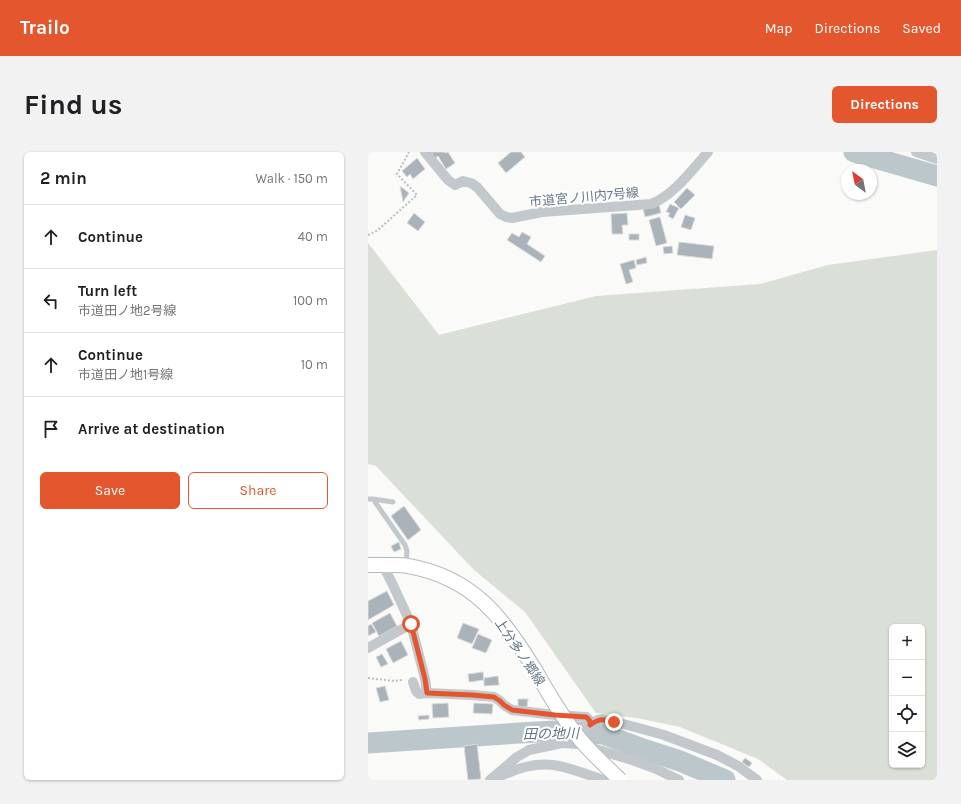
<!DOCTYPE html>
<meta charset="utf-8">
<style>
body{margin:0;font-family:Karla,"Noto Sans JP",sans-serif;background:#f2f2f2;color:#202124}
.controls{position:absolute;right:12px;bottom:12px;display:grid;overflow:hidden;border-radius:6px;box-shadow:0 1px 3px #0004}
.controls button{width:36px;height:36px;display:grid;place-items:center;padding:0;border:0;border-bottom:1px solid #e0e0e0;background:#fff;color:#202124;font:20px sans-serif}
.compass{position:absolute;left:473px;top:12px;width:36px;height:36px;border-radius:50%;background:#fff;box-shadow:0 1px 3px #0004;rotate:328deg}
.stop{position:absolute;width:12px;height:12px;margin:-9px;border:3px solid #e4572e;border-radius:50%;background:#fff}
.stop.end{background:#e4572e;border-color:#fff;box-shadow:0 1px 4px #0008}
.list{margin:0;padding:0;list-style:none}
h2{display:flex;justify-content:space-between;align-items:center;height:52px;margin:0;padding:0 16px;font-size:17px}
h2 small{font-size:13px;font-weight:400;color:#757577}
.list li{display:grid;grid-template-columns:26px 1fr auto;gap:12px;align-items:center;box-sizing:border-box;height:64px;padding:0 16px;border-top:1px solid #e0e0e0}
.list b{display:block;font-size:15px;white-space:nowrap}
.list p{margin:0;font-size:13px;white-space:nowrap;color:#757577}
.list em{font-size:13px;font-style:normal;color:#757577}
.actions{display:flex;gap:8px;padding:12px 16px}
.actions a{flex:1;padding:9px 0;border:1px solid #e4572e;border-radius:6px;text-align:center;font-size:14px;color:#e4572e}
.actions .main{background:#e4572e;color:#fff}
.icon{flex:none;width:22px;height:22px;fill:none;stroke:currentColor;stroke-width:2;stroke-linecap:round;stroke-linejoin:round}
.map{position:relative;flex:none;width:569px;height:628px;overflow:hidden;border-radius:6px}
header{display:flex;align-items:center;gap:24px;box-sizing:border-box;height:56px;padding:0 20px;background:#e4572e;color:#fff}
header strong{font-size:19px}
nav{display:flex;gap:22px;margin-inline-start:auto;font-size:14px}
.intro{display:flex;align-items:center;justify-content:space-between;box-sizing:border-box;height:96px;padding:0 24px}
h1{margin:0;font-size:28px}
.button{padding:10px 18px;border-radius:6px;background:#e4572e;color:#fff;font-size:14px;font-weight:700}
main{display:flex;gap:24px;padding:0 24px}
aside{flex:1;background:#fff;border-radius:6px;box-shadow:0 1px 3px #0004}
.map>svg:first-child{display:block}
.green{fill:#dadfd7;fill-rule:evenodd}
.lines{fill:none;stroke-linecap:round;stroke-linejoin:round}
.river{stroke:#bbc7cb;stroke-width:21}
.building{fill:#aab3b9;stroke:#dcdcda}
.secondary-casing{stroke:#b3babf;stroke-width:16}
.path{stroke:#bbbfc2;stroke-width:2;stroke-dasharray:2 2;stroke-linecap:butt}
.service{stroke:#c3c8cc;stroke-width:5}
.minor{stroke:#c3c8cc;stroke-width:10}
.secondary{stroke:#fff;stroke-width:14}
.secondary-bridge-casing{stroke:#b3babf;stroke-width:16;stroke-linecap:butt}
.secondary-bridge{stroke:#fff;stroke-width:14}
.route{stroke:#e4572e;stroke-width:5}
.labels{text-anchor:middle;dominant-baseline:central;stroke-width:4;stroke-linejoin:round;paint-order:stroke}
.street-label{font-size:13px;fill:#657683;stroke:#fff}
.water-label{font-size:14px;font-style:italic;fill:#60757c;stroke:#fff}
</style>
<header>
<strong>Trailo</strong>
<nav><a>Map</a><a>Directions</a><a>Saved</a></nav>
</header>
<div class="intro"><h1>Find us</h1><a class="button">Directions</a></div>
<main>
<aside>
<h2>2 min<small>Walk · 150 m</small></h2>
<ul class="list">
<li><svg class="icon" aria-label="ahead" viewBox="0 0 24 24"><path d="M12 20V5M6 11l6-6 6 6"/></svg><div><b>Continue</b></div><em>40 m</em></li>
<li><svg class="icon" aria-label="left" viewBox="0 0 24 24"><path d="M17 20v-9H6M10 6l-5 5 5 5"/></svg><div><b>Turn left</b><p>市道田ノ地2号線</p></div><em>100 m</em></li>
<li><svg class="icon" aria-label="ahead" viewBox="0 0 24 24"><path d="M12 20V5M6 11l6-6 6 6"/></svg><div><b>Continue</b><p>市道田ノ地1号線</p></div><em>10 m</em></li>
<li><svg class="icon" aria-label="arrive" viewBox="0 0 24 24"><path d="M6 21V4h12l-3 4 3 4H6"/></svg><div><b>Arrive at destination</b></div></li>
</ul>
<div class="actions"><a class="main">Save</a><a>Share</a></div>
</aside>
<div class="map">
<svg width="569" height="628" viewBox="0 0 569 628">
<rect width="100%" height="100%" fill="#fafaf8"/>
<path class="green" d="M0,91L71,183L228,144L392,132L460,113L569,98V628H419L390,607L312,575L269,566L228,561L157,460L106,418L8,314L0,312ZM524,475H554V613H524Z"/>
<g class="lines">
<path class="river" d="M486,0L569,24
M0,591L152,581L188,579L235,582L275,597L312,609L357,628"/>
</g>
<path class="building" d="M63,0H76L77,1L80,0L87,11L78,17L70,4L67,6Z
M143,0H153L157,5L138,21L130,11Z
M49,6L57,17L45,27L42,22L39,25L34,19Z
M32,34L41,41L35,50Z
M319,36L327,43L313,57L306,50Z
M302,52L311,56L305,67L300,64L302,61L298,60Z
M291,53L293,61L277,65L275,57Z
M46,61L57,70L50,79L39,71Z
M259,61L260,73H254L255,82H244L243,62Z
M317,63L327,66L323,78L313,75Z
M292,65L299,91L288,94L281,68Z
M154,80L163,85L159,92L177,104L173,110L139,88L144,81L151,85Z
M261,82H271V88H261Z
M311,90L346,94L344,107L309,103Z
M304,94L305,101L296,102L295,95Z
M278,105L279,111L269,113L268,108Z
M266,108L268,116L261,118L265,130L258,132L252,112Z
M36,354L53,378L40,388L23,364Z
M31,390L33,397L26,400L23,394Z
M19,439L26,453L0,468V449Z
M22,461L29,474L11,484L4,471Z
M95,471L111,477L104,492L89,486Z
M3,472L8,480L0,484V474Z
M110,482L124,488L118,501L104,496Z
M33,489L40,503L25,511L18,497Z
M14,502L20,512L13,515L8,505Z
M115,520L116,528L101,530L100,522Z
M130,524L131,533L116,534V526Z
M17,534L21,548L12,550L8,536Z
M150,547H160L159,555L150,554Z
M80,551L81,565L65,566L64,552Z
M106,551L125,552L124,562L105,561Z
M61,563V567L51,568L50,564Z
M109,592L113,627L100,628L96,594Z
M377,606L384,611L381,615L374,610Z"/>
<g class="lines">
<g class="secondary-casing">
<path id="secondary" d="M0,413C9,413 18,413 27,413C31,413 36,413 40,414C104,425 135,465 167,518"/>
</g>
<path class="path" d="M0,83L10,78L49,43L29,22L41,0
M0,526L26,529L34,528"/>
<path class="service" d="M0,347H5L37,393L39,399L38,412
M5,347L25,350"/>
<path class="minor" d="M57,0L80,28L87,33L95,29L103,31L109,35L132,62L138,65L144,66L174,60L283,52C306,43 324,18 340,0
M548,0L569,7
M43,472L57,527L59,541L51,542L48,539L45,530
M0,496L43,472L24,431L14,412
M59,541L104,543L126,545L132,549L136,553L144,558L187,563L218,565C221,567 223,569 223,573
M194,591L205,583L230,568L235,567L267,575L296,583L349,603L370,614L389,628
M128,626C147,617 169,609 191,614C206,617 220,623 235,628
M122,628L149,605L161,598L194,591L211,592L264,608L286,616L311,628"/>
<use href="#secondary" class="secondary"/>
<g class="secondary-bridge-casing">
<path id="secondary-bridge" d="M167,518C180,541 194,565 211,586C223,601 238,614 252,628"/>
</g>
<use href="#secondary-bridge" class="secondary-bridge"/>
</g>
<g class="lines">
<path class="route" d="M43,472L57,527L59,541L104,543L126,545L132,549L136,553L144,558L187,563L218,565C221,567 223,569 222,573C232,566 235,567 246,570"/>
</g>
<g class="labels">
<g class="street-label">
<text transform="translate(216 45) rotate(-5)">市道宮ノ川内7号線</text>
<text transform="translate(152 500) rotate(56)">上分多ノ郷線</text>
</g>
<g class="water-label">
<text transform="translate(183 582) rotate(-1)">田の地川</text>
</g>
</g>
</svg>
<div class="controls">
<button>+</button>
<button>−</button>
<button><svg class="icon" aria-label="locate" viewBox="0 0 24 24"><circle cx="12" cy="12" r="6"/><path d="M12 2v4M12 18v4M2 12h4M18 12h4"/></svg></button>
<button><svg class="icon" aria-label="layers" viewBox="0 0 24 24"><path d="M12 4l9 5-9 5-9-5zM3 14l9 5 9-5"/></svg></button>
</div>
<svg class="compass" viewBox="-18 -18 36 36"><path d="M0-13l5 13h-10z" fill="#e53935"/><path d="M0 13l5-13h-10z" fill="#757577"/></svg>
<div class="stop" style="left:43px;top:472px"></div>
<div class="stop end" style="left:246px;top:570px"></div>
</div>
</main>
